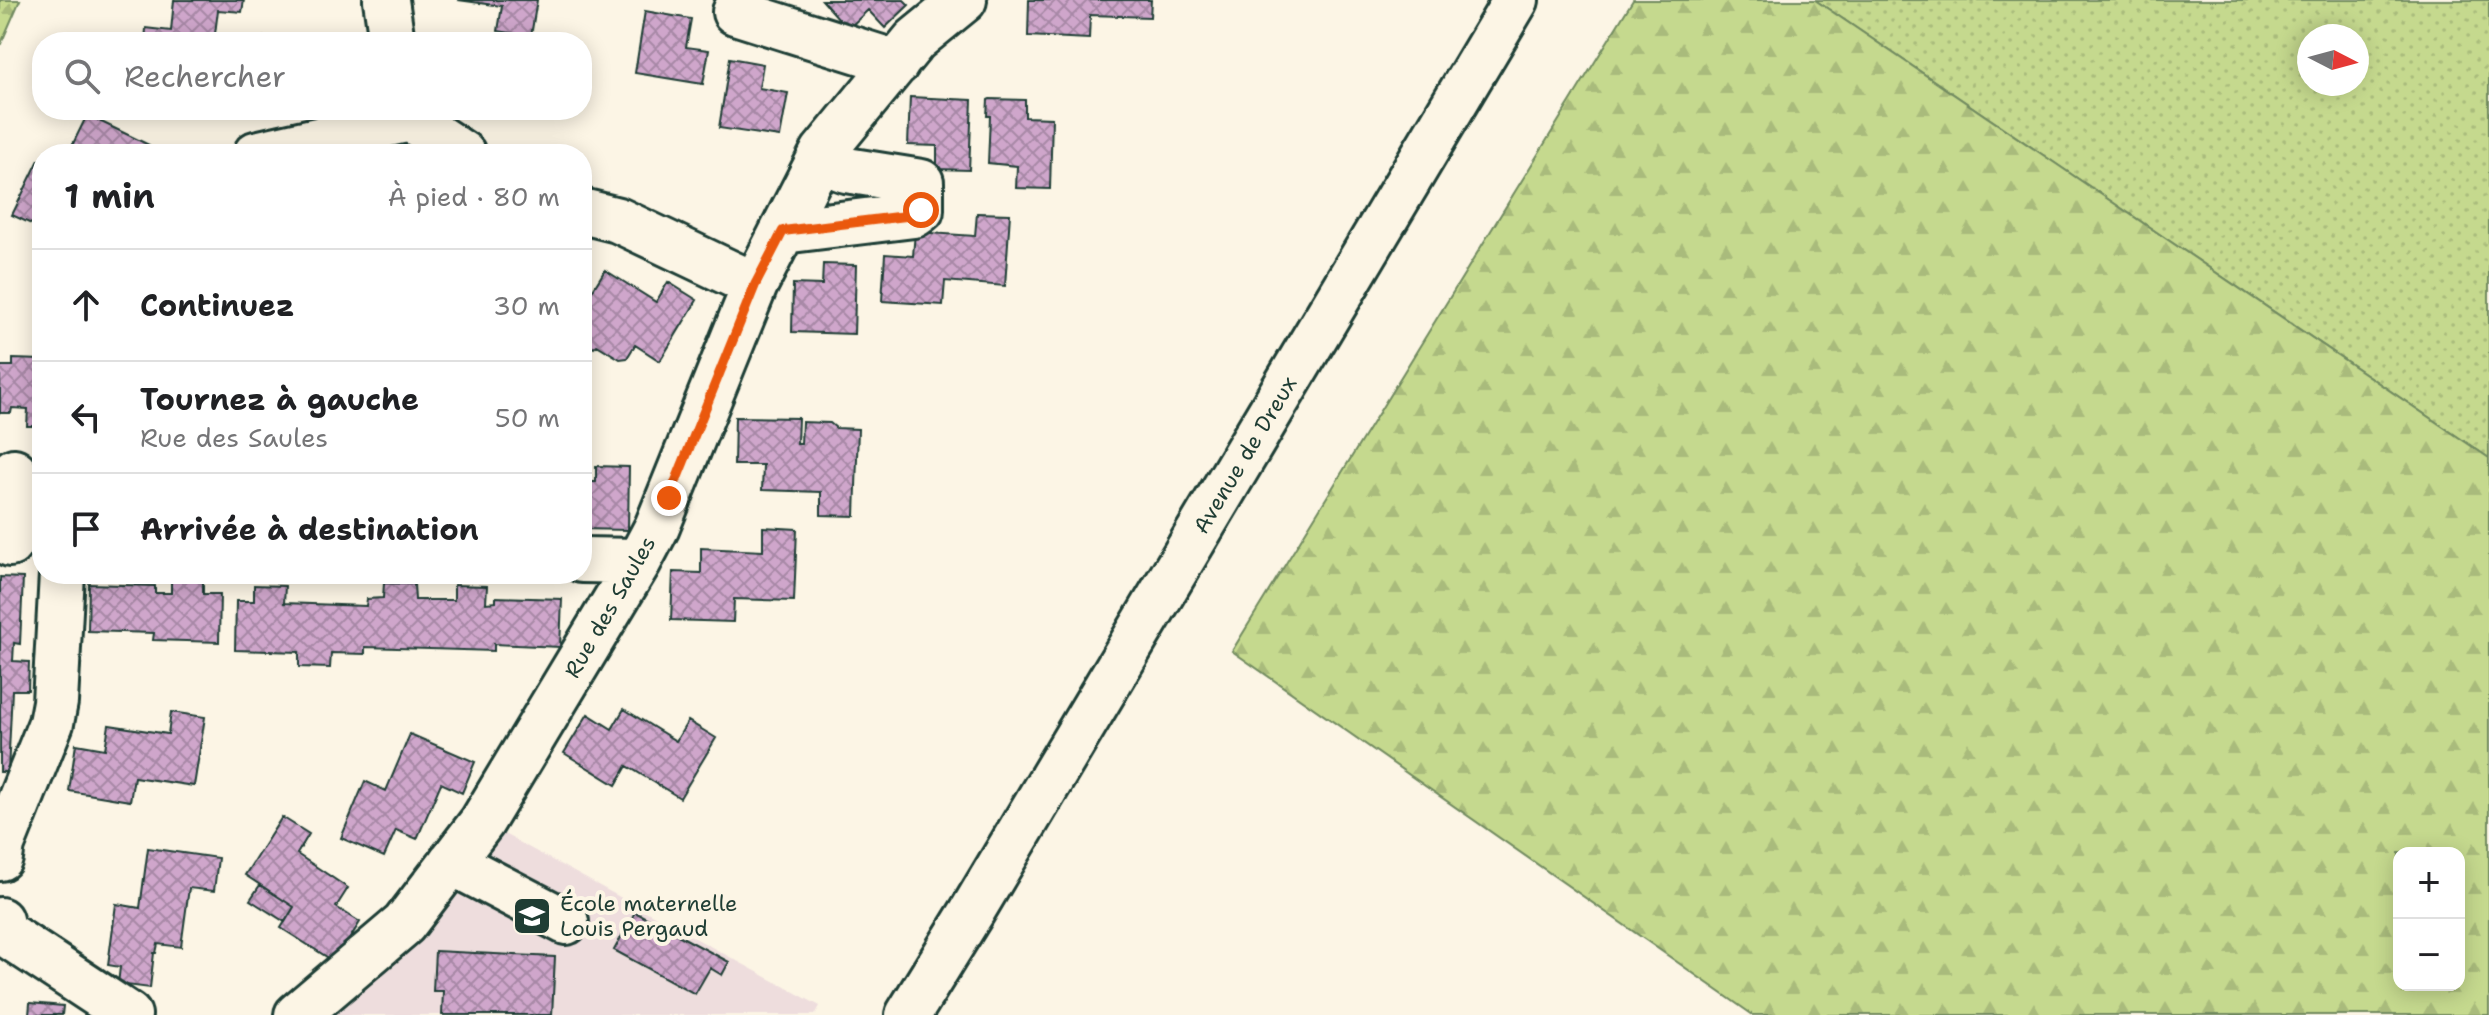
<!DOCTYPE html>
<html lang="fr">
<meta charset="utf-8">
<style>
body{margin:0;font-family:"Shantell Sans",sans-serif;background:#f2f2f2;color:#202124}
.controls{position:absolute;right:24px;bottom:24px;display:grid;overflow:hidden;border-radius:16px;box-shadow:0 4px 20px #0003}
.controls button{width:72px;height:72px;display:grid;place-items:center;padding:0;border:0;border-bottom:2px solid #e0e0e0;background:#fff;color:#202124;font:40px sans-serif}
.compass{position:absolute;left:2297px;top:24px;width:72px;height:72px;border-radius:50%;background:#fff;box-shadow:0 4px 20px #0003;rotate:96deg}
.stop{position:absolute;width:24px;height:24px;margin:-18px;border:6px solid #ea580c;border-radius:50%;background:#fff}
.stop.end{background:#ea580c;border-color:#fff;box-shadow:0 2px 8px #0008}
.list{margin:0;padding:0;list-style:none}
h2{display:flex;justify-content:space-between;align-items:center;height:104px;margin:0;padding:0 32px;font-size:34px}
h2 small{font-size:26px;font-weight:400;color:#757577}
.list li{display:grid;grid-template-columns:52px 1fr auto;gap:24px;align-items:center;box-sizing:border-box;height:112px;padding:0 32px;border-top:2px solid #e0e0e0}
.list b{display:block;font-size:30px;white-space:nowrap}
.list p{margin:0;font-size:26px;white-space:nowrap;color:#757577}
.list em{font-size:26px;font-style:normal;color:#757577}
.icon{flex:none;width:44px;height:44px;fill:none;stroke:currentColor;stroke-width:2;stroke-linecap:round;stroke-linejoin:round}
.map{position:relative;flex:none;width:2489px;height:1015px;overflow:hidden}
.search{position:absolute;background:#fff;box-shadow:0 4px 20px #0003;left:32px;top:32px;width:560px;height:88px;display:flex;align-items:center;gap:20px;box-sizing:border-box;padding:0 28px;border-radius:32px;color:#757577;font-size:30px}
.panel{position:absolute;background:#fff;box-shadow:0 4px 20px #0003;left:32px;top:144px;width:560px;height:440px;border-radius:32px}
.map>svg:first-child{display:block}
.built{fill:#edd}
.grass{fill:url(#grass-dots);stroke:#728b61;stroke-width:2;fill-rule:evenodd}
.forest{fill:url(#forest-firs);stroke:#728b61;stroke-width:2;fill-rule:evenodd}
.building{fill:url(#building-cross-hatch);stroke:#1f3d34;stroke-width:2}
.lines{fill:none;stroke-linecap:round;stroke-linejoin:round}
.minor-casing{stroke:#1f3d34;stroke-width:50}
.major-casing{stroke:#1f3d34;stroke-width:50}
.minor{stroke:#fcf5e5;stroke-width:44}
.major{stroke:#fcf5e5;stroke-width:44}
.route{stroke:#ea580c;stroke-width:10}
.labels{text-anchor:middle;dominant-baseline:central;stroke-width:8;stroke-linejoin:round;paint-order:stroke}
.street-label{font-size:22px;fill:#1f3d34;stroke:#fcf5e5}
.poi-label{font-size:22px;fill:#1f3d34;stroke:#fcf5e5;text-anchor:start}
</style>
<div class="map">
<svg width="2489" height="1015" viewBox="0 0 2489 1015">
<defs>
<pattern id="grass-dots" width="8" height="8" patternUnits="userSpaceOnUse" patternTransform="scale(2)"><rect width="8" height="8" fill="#c5d98e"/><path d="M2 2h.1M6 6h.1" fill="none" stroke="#a9bb7b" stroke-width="1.8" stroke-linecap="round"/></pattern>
<pattern id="forest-firs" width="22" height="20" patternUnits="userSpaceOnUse" patternTransform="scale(2)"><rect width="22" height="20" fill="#c5d98e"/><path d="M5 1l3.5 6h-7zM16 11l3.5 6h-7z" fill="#a9bb7b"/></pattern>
<pattern id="building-cross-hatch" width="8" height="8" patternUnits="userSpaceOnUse" patternTransform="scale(2)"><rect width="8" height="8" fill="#cfa6cb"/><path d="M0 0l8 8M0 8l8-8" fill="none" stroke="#a788a6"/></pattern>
</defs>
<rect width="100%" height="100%" fill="#fcf5e5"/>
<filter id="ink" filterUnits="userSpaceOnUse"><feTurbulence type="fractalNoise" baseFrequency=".0125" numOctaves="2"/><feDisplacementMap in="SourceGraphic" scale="16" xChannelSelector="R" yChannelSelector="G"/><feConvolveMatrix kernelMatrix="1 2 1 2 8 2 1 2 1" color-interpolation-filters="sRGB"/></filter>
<g filter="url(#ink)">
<path class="built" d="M482,822L820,1006L815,1015H297Z"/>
<path class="grass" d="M1815,0H2489V458ZM2309,36H2357V84H2309Z"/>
<path class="forest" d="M0,0H20L0,46Z
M1633,0H1815L2489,458V1015H1753L1232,651ZM2399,853H2459V985H2399Z"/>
<path class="building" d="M174,0H244L242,12L218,10L214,42H145L146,28L171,31Z
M458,0H537L531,36L498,31L502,6Z
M822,0H904L909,5L885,28L868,10L848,29Z
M1029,0H1151L1150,17L1090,15L1089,39L1028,36Z
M645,11L691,19L686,47L709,50L703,84L635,73Z
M264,37L306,42H264Z
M730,58L763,64L759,88L788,93L780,137L719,128Z
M910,97L972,100L969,170L937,169V146L908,145Z
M990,99L1025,100V117L1052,118L1050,189L1016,188L1017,166L988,163L990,116H987L988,100Z
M87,115L149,145L145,154H68Z
M39,160L42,161V229L12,215Z
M977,213L1010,214L1005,286L945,281L943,305L882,301L885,254L913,256L915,232L975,236Z
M823,264L856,265L854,334L792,332L793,284L822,285Z
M605,270L656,302L668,282L697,300L660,361L635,345L627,358L620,359L597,345L594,348L582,340V284L592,291Z
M13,359L42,360V426H27L28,409L12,408L11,413H0V366H13Z
M735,417L798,418L797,444H801L802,422L830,423L836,428L858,429L855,516L821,515V492L762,490L763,465H734Z
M596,466L629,467L628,530L582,529V482H596Z
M763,527L797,529L794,601L734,599L733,622L671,620L673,572L701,573V548L763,551Z
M171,575L203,577V594H220L219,642L153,640L154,633L88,631L89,584L155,586V593H171Z
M0,577L23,578L20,644L14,643L13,661L29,662L28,690H12L8,772H0Z
M384,583L414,584L415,600H454V585L487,586L486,603L496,602V597L562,599L560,647L494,644V651L365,647V654L331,653L330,668L299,667V652L235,650L236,601H254V585L285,586L284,603L366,606L367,599L383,598Z
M624,709L676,741L688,721L716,738L680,798L627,766L616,785L564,753L588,714L612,729Z
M171,712L205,717L194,786L134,777L130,801L69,791L76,744L105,749L109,725L168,734Z
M410,734L475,762L462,793L441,783L417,839L396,830L384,857L341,838L365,781L386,791Z
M282,817L309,834L297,854L348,888L336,907L360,922L335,962L281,928L294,907L245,875Z
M148,848L218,858L214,891L189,888L181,947L158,944L156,953H154L150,988L118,984L120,967L108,965L116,904L140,908Z
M260,885L294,907L285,922L250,900Z
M635,912L729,962L722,975L710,968L695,994L614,950Z
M435,951L555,957L552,1015H442L443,991H433Z
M30,1003L63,1006L62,1015H29Z"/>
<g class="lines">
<g class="minor-casing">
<path id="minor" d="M386,0L392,42
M735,12L897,63
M410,119L463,154
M256,154L410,119L407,110
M582,211L618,220L755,285
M783,231L914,215L921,210V182L846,170L835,166L823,152
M10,544L14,471
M582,560L639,561
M0,858L2,845L51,723L55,702L62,574
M451,862L566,922
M0,920L3,932L129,1015
M297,1015L404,924L482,822L639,561L657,527L755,285L823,152L915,40L964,0"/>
</g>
<g class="major-casing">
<path id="major" d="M908,1015L973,910L1516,0"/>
</g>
<use href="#minor" class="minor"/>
<use href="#major" class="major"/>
</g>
</g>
<g class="lines" filter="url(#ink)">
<path class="route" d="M669,498L755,285L783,231L914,215L921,210"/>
</g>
<defs>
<g id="school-square" transform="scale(2)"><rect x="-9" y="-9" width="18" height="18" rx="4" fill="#1f3d34" stroke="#fcf5e5"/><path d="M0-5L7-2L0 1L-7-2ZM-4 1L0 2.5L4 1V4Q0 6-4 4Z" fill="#fff"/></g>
</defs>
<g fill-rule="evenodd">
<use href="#school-square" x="532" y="916"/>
</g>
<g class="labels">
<g class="street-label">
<text transform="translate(1245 455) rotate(-59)">Avenue de Dreux</text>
<text transform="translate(610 607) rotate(-60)">Rue des Saules</text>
</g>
<g class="poi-label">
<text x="560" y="903">École maternelle<tspan x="560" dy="25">Louis Pergaud</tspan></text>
</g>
</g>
</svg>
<div class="controls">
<button>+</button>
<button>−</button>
</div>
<svg class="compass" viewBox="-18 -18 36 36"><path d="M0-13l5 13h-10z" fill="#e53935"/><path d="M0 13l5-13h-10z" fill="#757577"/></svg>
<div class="stop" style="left:921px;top:210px"></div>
<div class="stop end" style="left:669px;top:498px"></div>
<div class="search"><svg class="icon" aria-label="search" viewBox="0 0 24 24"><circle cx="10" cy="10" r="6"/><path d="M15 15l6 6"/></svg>Rechercher</div>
<section class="panel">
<h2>1 min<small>À pied · 80 m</small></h2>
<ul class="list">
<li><svg class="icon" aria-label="ahead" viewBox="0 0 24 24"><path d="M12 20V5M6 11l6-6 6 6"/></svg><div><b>Continuez</b></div><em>30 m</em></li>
<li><svg class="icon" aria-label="left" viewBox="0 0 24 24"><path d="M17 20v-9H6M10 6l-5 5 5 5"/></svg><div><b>Tournez à gauche</b><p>Rue des Saules</p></div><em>50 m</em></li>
<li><svg class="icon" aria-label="arrive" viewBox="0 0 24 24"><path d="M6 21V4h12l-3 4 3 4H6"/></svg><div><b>Arrivée à destination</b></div></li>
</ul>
</section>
</div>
